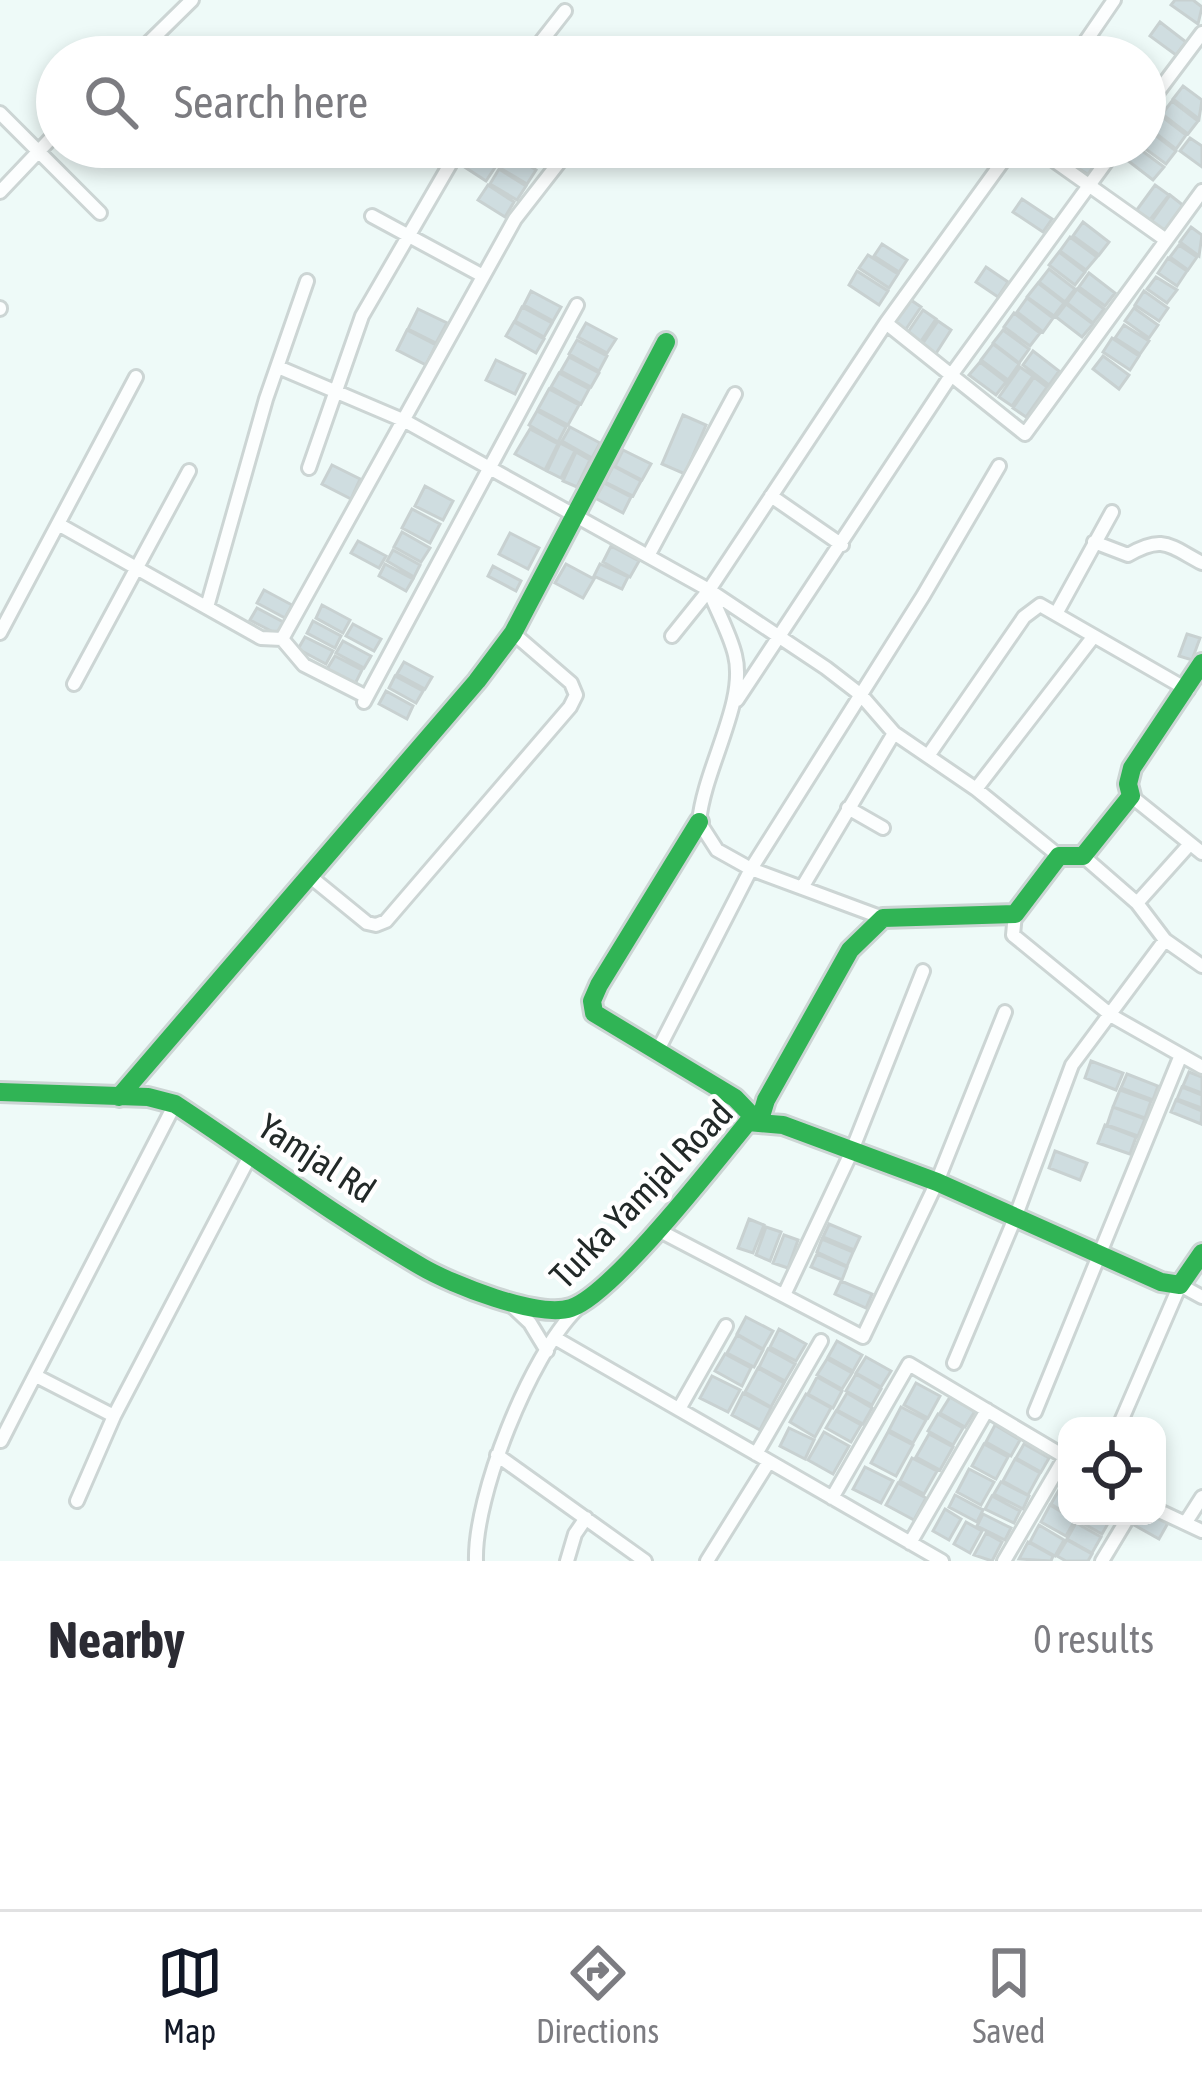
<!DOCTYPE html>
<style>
body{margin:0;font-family:"Asap Condensed",sans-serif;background:#f7f7f7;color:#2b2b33}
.controls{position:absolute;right:36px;bottom:36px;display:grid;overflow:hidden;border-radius:24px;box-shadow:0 6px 18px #0003}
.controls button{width:108px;height:108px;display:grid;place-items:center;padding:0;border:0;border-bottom:3px solid #e1e1e2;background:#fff;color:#2b2b33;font:60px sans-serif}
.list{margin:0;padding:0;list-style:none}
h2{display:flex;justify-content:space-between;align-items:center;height:156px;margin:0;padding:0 48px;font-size:51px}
h2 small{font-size:39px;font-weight:400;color:#7c7c81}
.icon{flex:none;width:66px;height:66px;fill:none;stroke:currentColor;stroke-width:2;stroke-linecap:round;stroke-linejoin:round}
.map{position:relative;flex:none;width:1202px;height:1561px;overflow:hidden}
.search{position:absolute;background:#fff;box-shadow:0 6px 18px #0003;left:36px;right:36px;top:36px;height:132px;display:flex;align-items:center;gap:30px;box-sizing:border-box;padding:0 42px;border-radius:66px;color:#7c7c81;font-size:45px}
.sheet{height:348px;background:#fff}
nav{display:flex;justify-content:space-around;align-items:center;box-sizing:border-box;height:168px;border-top:3px solid #e1e1e2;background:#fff;font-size:33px;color:#7c7c81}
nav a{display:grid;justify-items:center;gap:6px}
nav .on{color:#111827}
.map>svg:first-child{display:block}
.building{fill:#cfdde0;stroke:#c8d1d1;stroke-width:3}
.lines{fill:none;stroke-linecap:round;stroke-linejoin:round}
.street-casing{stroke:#ccd5d4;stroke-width:18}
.fast-casing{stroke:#ccd5d4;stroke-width:24}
.street{stroke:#fcfefe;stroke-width:12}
.fast{stroke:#30b455;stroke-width:18}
.labels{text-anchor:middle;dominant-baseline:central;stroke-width:9;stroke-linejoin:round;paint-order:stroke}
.street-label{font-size:36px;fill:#222928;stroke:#fff}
</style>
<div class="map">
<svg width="1202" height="1561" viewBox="0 0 1202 1561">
<rect width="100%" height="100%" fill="#eefaf8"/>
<path class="building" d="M1175,0H1193L1202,7L1198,24L1171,5Z
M1160,22L1186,42L1176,55L1150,36Z
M1183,86L1202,100L1199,119L1173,99Z
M1172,101L1198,121L1188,134L1162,114Z
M1160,115L1186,135L1176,149L1150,129Z
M1150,131L1176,151L1166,164L1143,147Z
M1190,138L1202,146V167L1180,151Z
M471,147H503L507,150L497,164Z
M1068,147H1087L1074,165L1062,157Z
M1090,147L1107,149L1089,175L1076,167Z
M1137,147L1164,167L1153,180L1127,160Z
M470,149L496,166L486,181L460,164Z
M510,153L536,170L527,184L500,168Z
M499,169L526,186L517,200L490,184Z
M488,185L514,202L505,217L478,200Z
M1155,185L1169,195L1149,221L1136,211Z
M1170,195L1184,206L1164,232L1151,222Z
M1022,199L1052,219L1043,232L1013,212Z
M1083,222L1109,242L1099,255L1073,236Z
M1191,227L1202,235L1199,256L1180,242Z
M1070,237L1097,257L1086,270L1060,251Z
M882,244L907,260L899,272L874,256Z
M1179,245L1197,257L1188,270L1170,257Z
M1059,252L1085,272L1075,285L1049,265Z
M868,255L898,274L889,288L859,268Z
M1168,258L1187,271L1177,286L1158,273Z
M986,267L1008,282L998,297L976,282Z
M1049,269L1075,289L1065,302L1039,282Z
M857,271L888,291L879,305L849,285Z
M1089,273L1115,293L1105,306L1079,287Z
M1156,277L1177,290L1167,303L1147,289Z
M1038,283L1064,303L1054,316L1027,297Z
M1077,289L1104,309L1093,323L1067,303Z
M531,291L561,307L553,321L524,305Z
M1144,291L1168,308L1159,321L1135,305Z
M908,298L921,307L904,332L891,323Z
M1027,298L1053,318L1043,332L1017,312Z
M1066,304L1093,324L1082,337L1056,317Z
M522,307L552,323L544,337L515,321Z
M1134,308L1158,325L1149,338L1125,321Z
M418,309L447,323L436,343L408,329Z
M923,310L936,319L919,344L906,335Z
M1014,313L1040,333L1030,346L1004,327Z
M938,321L951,330L935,355L921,346Z
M514,322L544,339L536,353L506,336Z
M586,323L616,339L607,353L578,337Z
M1124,325L1149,341L1140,354L1115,338Z
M407,330L436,345L426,365L397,350Z
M1003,330L1029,349L1019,363L993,343Z
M1112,338L1139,356L1130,370L1103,352Z
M577,340L607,356L599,371L569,354Z
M993,344L1019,364L1008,380L981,360Z
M1033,351L1059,371L1049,385L1023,365Z
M1103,356L1129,375L1119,389L1093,369Z
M569,357L599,373L591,387L561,371Z
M496,360L525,374L515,394L486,380Z
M980,362L1006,382L996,395L969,375Z
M1020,367L1033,376L1012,406L999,397Z
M559,373L589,389L581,404L551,387Z
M1034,377L1047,387L1026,417L1013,408Z
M549,389L579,405L568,425L538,409Z
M537,411L566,427L558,442L529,425Z
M683,415L706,425L685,474L662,464Z
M570,427L600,443L592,458L562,441Z
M530,429L558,444L545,470L515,454Z
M560,443L575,451L561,478L547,471Z
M623,450L651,464L642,480L615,466Z
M576,452L590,460L577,487L563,481Z
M332,465L360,479L351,499L322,484Z
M613,466L641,481L633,496L605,482Z
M604,483L631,497L623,513L595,498Z
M425,486L453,501L443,520L415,506Z
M412,509L440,524L430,543L402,528Z
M402,532L430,548L421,562L394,547Z
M510,533L539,548L528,569L499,554Z
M358,541L386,556L379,568L351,553Z
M611,546L639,561L630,577L603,562Z
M393,550L420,565L414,577L387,561Z
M385,564L413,579L406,591L379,576Z
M566,564L594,579L583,598L555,583Z
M600,564L628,577L622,589L594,576Z
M493,566L521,581L516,591L488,576Z
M264,590L292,605L285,618L257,603Z
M322,605L350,620L343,633L316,618Z
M257,608L285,623L279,635L250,620Z
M313,621L341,636L335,648L307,633Z
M353,624L381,639L374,651L346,636Z
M1187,634L1200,638L1192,660L1179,656Z
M305,637L333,651L326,664L298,649Z
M343,641L371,656L364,668L336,653Z
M335,656L362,670L355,684L327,669Z
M404,662L432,677L425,689L397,674Z
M395,676L423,691L416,703L389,688Z
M386,691L413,706L407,719L379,704Z
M1091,1061L1123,1073L1116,1090L1085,1078Z
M1189,1072L1202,1077V1093L1183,1086Z
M1127,1074L1158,1086L1153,1100L1121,1088Z
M1182,1087L1202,1095V1108L1177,1099Z
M1120,1090L1151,1101L1145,1118L1113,1107Z
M1176,1100L1202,1111L1201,1124L1171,1112Z
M1113,1107L1145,1119L1138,1136L1107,1125Z
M1105,1125L1136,1137L1130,1154L1098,1143Z
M1055,1151L1087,1163L1080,1180L1049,1168Z
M749,1219L764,1225L753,1253L738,1248Z
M829,1224L860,1237L854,1250L823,1237Z
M766,1227L781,1232L770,1261L756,1255Z
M784,1235L798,1240L788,1268L773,1263Z
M822,1239L853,1252L847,1266L817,1252Z
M817,1254L847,1267L842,1280L811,1267Z
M841,1281L872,1294L866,1308L835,1294Z
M746,1317L773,1331L763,1349L737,1334Z
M779,1329L806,1344L796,1361L770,1347Z
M737,1335L763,1350L754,1367L727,1353Z
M837,1341L862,1355L853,1371L828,1357Z
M768,1349L795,1364L785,1381L759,1367Z
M725,1354L751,1368L742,1386L715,1371Z
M866,1357L891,1371L881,1387L856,1373Z
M827,1359L852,1373L842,1389L817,1375Z
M758,1368L784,1383L771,1407L745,1392Z
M856,1374L881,1389L872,1405L846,1391Z
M712,1376L740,1390L728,1412L700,1398Z
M817,1377L842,1391L833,1408L808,1394Z
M916,1383L940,1396L928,1418L904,1405Z
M743,1393L771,1408L760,1430L732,1415Z
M847,1393L872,1408L863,1424L837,1410Z
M806,1394L831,1408L815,1437L790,1422Z
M950,1397L975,1411L965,1427L940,1413Z
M901,1407L926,1420L913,1443L889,1430Z
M836,1411L861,1425L851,1442L826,1428Z
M938,1414L963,1428L953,1445L928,1431Z
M995,1425L1020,1440L1011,1456L986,1442Z
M789,1428L814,1440L805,1459L780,1446Z
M824,1432L849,1446L833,1474L808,1460Z
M888,1432L913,1445L896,1476L871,1463Z
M929,1434L953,1447L940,1470L916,1457Z
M984,1444L1008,1457L996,1479L972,1466Z
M1024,1444L1049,1458L1041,1472L1016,1458Z
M912,1458L937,1471L924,1494L900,1481Z
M1015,1459L1040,1473L1028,1495L1003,1481Z
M865,1467L893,1481L881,1503L853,1489Z
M969,1469L994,1482L981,1505L957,1492Z
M1001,1482L1029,1496L1023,1509L994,1494Z
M898,1483L926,1498L914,1520L886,1505Z
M1060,1488L1067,1492V1514L1051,1504Z
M955,1495L983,1510L977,1522L949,1507Z
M992,1496L1020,1511L1014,1523L985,1509Z
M1050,1505L1075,1520L1066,1536L1041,1522Z
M945,1509L961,1519L949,1540L933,1531Z
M983,1514L1011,1528L1005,1540L977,1526Z
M1079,1516H1108L1111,1518L1102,1534L1077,1520Z
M1139,1516H1156L1168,1523L1159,1539L1134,1525Z
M966,1522L982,1531L970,1553L954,1544Z
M1076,1523L1101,1537L1092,1553L1067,1539Z
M1039,1525L1064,1540L1055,1556L1030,1542Z
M986,1533L1002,1542L992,1561L974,1555Z
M1067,1540L1092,1554L1088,1561H1066L1057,1556Z
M1028,1542L1053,1556L1051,1561L1019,1559Z"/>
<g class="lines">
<g class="street-casing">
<path id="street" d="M134,57L192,0
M529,57L565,11
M1075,57L1114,0
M1145,109L1202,33
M0,113L100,213
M1035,147L1166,240
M0,192L57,132
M372,216L483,276
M0,308V309
M886,323L1025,434L1202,191
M278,367L405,421L709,590L826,668L861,695L894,733L976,789L1059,856
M309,468L362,316L460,147
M771,496L842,545
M58,524L261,638L282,639L515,219L571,147
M1094,542L1128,555C1163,535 1168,545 1202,563
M648,556L735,394
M710,593C718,613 730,634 735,655C747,702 704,768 699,822L717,850L751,869L883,918
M207,607L266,399L307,281
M1057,612L1112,512
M0,633L136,377
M672,636L709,590L886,323L1013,147
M282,639L304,665L365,696
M74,684L189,471
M737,700L952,374L1117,147
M364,702L577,305
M928,756L1024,617L1040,605L1188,690
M976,789L1094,636
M1131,796L1202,853
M848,808L883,828
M1083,856L1137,903L1165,940L1202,966
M307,874L367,923L376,925L386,921L570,707L576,695L571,683L513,633
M803,886L894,733
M1137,903L1189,845
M1015,914L1013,935L1112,1016L1202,1067
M658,1050L751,869L923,596L999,466
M658,1230L863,1337L937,1182L1005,1012
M784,1295L851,1153L923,971
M511,1305L530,1323L547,1351
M555,1338L942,1561
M954,1363L1015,1218L1072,1065L1165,940
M36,1376L114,1416
M679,1409L726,1326
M1035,1412L1181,1055
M1119,1426L1180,1285L1202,1297
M1,1441L175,1104
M756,1454L821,1341
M497,1455L645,1561
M832,1498L909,1364L1067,1458
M77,1501L114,1416L251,1154
M1157,1510L1202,1531
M1186,1522L1202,1497
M910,1543L987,1410
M476,1561C474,1496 530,1356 576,1310
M567,1561L575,1534L586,1518
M707,1561L768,1463
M1004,1561L1065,1457
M1102,1561L1129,1516"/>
</g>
<g class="fast-casing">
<path id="fast" d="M699,822L599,985L592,1001L594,1013L735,1098L759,1123
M0,1092L148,1097L175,1104C257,1158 337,1218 422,1267C451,1284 538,1319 571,1308C612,1295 716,1161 748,1122L783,1125L937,1182L1161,1282L1180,1285L1202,1253
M119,1097L477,681L513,633L666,342
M759,1123L766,1100L850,950L883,918L1015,914L1059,856H1083L1131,796L1128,784L1132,768L1202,663"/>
</g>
<use href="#street" class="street"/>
<use href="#fast" class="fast"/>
</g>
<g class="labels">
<g class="street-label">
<text transform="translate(317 1158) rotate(33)">Yamjal Rd</text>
<text transform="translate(641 1194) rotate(-46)">Turka Yamjal Road</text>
</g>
</g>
</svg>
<div class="controls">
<button><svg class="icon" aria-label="locate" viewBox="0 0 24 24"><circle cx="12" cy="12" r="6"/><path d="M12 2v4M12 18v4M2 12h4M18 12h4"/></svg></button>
</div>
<div class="search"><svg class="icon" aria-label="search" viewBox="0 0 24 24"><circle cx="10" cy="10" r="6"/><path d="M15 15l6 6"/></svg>Search here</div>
</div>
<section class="sheet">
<h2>Nearby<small>0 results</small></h2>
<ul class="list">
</ul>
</section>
<nav>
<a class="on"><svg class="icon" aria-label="map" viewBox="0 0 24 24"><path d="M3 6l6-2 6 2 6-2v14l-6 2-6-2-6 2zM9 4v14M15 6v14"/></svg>Map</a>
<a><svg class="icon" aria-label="directions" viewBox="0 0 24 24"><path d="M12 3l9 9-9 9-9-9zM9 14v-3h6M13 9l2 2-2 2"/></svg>Directions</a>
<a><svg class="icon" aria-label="saved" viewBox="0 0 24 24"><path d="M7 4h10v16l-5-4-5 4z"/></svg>Saved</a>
</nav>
